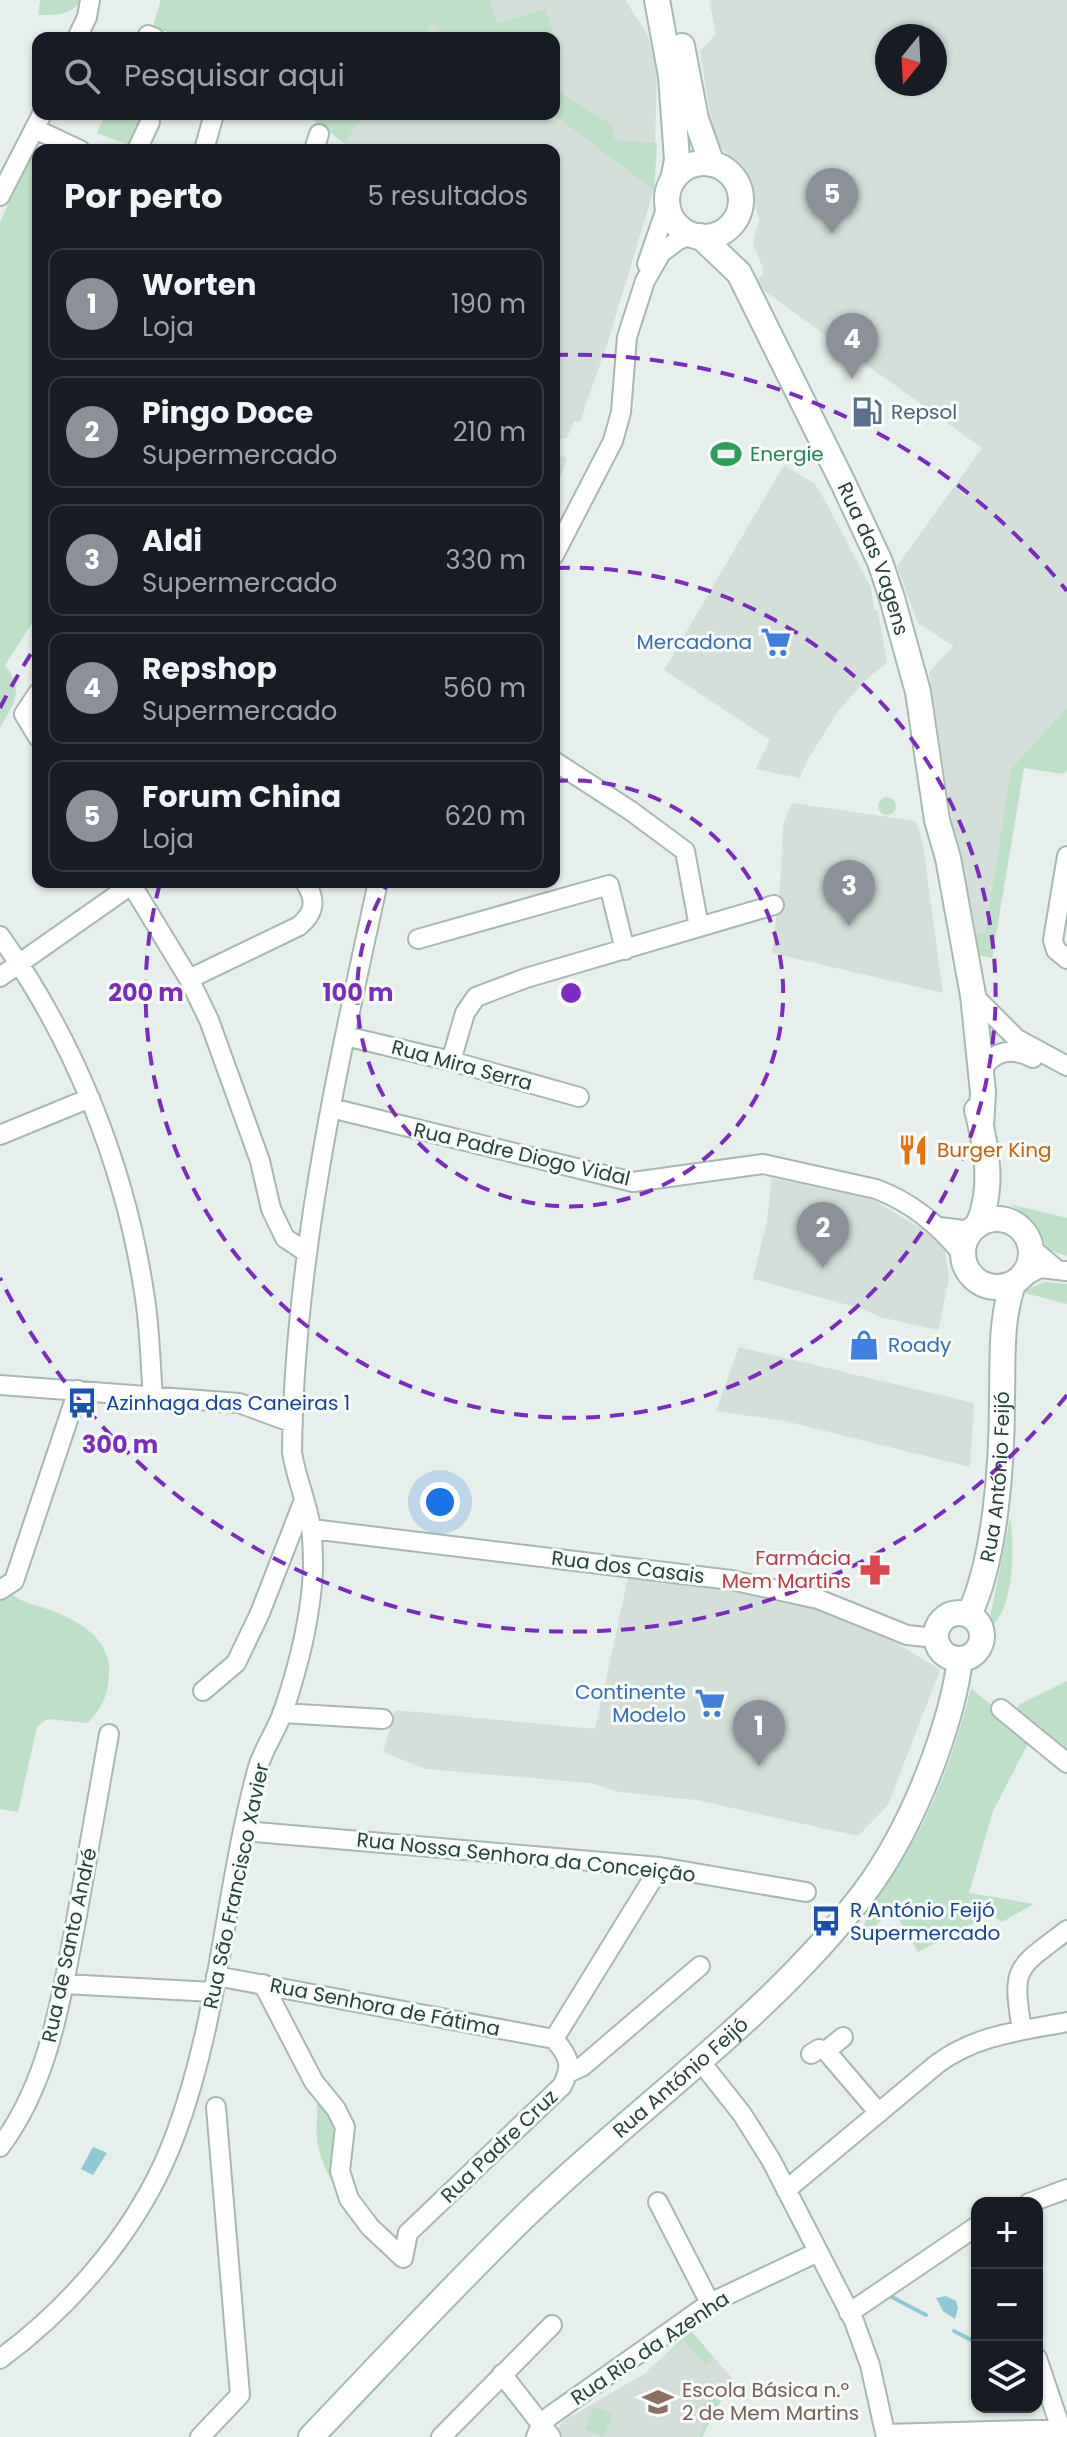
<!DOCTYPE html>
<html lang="pt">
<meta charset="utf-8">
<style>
body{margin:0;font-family:Poppins,sans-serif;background:#20242c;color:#f1f3f6}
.controls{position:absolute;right:24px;bottom:24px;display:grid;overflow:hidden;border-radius:16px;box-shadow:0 2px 6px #0004}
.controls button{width:72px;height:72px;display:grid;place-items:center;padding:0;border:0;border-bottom:2px solid #363941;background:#171b24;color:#f1f3f6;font:40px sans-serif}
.compass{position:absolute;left:875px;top:24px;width:72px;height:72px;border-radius:50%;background:#171b24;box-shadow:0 2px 6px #0004;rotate:198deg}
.you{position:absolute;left:440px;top:1502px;width:28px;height:28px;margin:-20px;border:6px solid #fff;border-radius:50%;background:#1a73e8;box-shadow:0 0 0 12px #1a73e833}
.badge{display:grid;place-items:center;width:52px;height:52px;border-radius:50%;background:#8c9099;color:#fff;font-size:26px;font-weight:700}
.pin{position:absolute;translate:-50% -66px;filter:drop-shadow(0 2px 4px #0008)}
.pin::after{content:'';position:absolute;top:42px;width:28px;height:24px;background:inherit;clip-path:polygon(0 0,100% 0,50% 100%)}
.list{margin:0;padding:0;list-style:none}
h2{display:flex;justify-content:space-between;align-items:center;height:104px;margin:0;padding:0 32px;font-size:34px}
h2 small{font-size:26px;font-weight:400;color:#9ea1a6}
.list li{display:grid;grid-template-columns:52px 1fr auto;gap:24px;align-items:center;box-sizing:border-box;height:112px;margin:0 16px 16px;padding:0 16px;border:2px solid #363941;border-radius:16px}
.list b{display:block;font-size:30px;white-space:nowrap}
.list p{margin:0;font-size:26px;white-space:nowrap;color:#9ea1a6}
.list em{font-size:26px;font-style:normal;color:#9ea1a6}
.icon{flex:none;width:44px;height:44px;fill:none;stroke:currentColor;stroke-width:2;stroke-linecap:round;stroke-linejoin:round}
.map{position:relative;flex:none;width:1067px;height:2437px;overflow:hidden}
.search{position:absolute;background:#171b24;box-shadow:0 2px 6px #0004;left:32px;top:32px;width:528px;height:88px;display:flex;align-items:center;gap:20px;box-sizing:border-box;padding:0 28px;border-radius:16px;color:#9ea1a6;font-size:30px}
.panel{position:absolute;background:#171b24;box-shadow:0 2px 6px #0004;left:32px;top:144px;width:528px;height:744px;border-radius:16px}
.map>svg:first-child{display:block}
.built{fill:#d4dfda;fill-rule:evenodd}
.green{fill:#bfe0c8}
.water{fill:#8ec9d4}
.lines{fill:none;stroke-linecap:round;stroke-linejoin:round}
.stream{stroke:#8ec9d4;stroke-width:4}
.street-casing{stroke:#a8b8b2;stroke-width:22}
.secondary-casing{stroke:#a4bbb3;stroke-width:28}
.street{stroke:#fff;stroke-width:18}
.secondary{stroke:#fff;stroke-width:24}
.ring{fill:none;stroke:#7b2cbf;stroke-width:4;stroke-dasharray:14 10}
.labels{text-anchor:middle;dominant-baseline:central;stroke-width:6;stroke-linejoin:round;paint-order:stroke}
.service-label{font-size:20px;fill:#4e5e75;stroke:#f7fbf9;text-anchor:start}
.leisure-label{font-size:20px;fill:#27864d;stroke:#f7fbf9;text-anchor:start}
.street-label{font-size:20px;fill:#24423a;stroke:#f7fbf9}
.shop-label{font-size:20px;fill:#366cbe;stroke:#f7fbf9;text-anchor:end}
.food-label{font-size:20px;fill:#c56008;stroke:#f7fbf9;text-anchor:start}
.transit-label{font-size:20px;fill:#164399;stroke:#f7fbf9;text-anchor:start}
.health-label{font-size:20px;fill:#be3a42;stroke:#f7fbf9;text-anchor:end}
.education-label{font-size:20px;fill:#785e54;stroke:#f7fbf9;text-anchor:start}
.centre{fill:#7b2cbf;stroke:#f7fbf9;stroke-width:4}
.ring-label{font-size:24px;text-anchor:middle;font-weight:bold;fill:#7b2cbf;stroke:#f7fbf9;stroke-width:6;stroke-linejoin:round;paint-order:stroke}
</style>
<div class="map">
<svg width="1067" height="2437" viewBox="0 0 1067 2437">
<rect width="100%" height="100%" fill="#e6efeb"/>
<path class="built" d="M161,0H625L647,34L657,66L654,189L609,338L580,422L574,421L567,438L561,439L556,453L567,458L554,495V150H341L344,142L305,114H554V38H182L153,26Z
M709,0H1067V707L1011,769L985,932L970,935L929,673L953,646L918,623L897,566L982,448L763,290L758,279L763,275V268L753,243L759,220L742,167L732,160L714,139L700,51L716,34ZM887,36H935V84H887Z
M784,465L815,484L828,506L871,588L874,609L878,612L887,663L869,677L838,711L806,763L800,778L755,769L770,740L664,670Z
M792,803L916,821L923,845L943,993L772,953L780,888L783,825Z
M772,1178L873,1200L922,1229L944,1247L949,1279L938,1330L880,1317L863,1309L753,1279L767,1220Z
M739,1347L974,1403L970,1467L785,1421L716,1411Z
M629,1574L737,1586L816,1604L874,1629L940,1670L888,1805L858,1836L696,1800L620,1792L590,1783L426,1769L383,1752L395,1710L595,1729Z
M691,2331L733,2379L702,2437H563L558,2429L563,2421L644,2374Z"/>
<path class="green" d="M40,0H81C71,16 55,15 38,15Z
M161,0H489L497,24L545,9L556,39L555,63L554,38H451L432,24L421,38H182L153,26Z
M554,88L613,126L614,140L657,143L654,190L553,114Z
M105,114H144L131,146L97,133Z
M305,114H365L344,143Z
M44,144L60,146L68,150H38V614L5,665C25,691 14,702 0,728V222L32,152Z
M1067,707V770L1063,774L1024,768L992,958L978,955L970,935L985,932L1011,769Z
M878 806a9 9 0 1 1 18 0a9 9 0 1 1-18 0Z
M1010,1204L1067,1218V1256L1048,1250L1033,1220Z
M1045,1282L1067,1284V1304L1021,1292Z
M1010,1518C1015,1545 1014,1605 993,1625L990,1618Z
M11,1593C23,1604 35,1604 50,1610C78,1620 112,1640 109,1673C108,1695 103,1706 88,1723L47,1719L37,1727L18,1812L0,1809V1600Z
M1067,1681V1759L1016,1711L1020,1704Z
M971,1688L1031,1738L993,1811L969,1893L1034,1904L1002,1922L990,1914L918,1952L893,1909L861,1940C863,1908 905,1859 921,1827C943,1783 959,1736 971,1688Z
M315,2095L340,2104L344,2164L355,2218C340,2195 320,2168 317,2139C315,2124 320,2110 315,2095Z
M691,2331L714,2358L706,2365L684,2341L665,2355Z
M730,2382L702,2437H699L709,2414L702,2406Z
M594,2406L613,2414L603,2437L585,2429Z"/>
<path class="water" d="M93,2147L107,2153L93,2175L81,2169Z
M946,2296L956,2301L958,2308L955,2319L943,2311L936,2298Z"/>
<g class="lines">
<path class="stream" d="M888,2295L926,2315
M954,2331L977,2343"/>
<g class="street-casing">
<path id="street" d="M148,35L155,38
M77,38L87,17L90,0
M35,129L80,150
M137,150L150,122
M204,150L214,114
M314,150L319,134
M0,196L42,114
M647,264L667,206
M554,555L613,441L621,412L627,337L645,281L661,253L677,241L691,234
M38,693L24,714L38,737
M554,761L631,811L685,851L699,927
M1067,856L1053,940L1056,950L1067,959
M130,882L189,979L209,1020L260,1161L271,1209L285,1238L306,1252
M0,936C74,1039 125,1166 144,1292C150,1326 150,1362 153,1396
M418,939L609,885L625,950
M0,977L131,885
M189,979L299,926C316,912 316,899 305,882
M973,995L1017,1039L1067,1066
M345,1036L451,1061L579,1097
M451,1061L465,1013L476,997L526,978L774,905
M981,1071C994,1050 1012,1047 1033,1058
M331,1108L633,1182L763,1164L876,1189C911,1202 940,1226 963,1255
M0,1135L90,1098
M939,1227L972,1231
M1031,1248L1056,1269
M1022,1278L1040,1268L1067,1271
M0,1385L239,1403L293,1423
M312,1529L731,1580L818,1599L907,1635L936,1638
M0,1590L14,1581L78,1390
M203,1691L236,1663L260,1613L304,1500
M1001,1709L1067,1763
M282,1713L383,1719
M244,1831L660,1867L806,1892
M216,1976L554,2039
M64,1984L213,1992
M263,1984L314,2082L336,2109L345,2127L340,2171L349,2199L370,2227L403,2258L408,2233L562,2086C573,2065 569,2056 554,2039L660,1867
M1022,2030C1011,1964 1017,1969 1067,1930
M826,2051L843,2037
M811,2054L819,2049L826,2051L879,2113
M708,2071L742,2114L771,2160L854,2321L870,2365L886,2437
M568,2073L583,2066L700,1966
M0,2147C49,2082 61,1999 76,1921C87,1859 98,1796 109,1734
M786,2190L937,2064C976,2035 1020,2031 1067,2022
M658,2202L710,2303
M1029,2203L1067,2189
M849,2313L977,2226
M1037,2358L1061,2429
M0,2359C76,2303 144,2222 176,2133C220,2015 225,1887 258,1767C264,1748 276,1731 283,1712C298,1668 311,1616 313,1570C313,1557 313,1541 311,1528C307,1501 296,1479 292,1452C294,1259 337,1070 378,882
M502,2374L551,2437
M886,2434L1067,2429
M200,2437L240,2395L216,2107
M441,2437L552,2325
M536,2437L541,2424L550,2416L710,2303L818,2252"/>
</g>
<g class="secondary-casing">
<g id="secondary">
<path d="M657,0L671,76L677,160L673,180"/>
<path d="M682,46L696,119L712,164"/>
<circle cx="704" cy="200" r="37"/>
<path id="s1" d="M700,236L739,273L844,485L880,562L892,598L918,692L937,820L948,858L973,995L983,1092L981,1127"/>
<path d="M977,1110C987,1148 994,1189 978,1225"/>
<circle cx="997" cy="1253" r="34"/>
<circle cx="959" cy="1636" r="23"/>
<path id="s2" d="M969,1615C996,1558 1002,1462 1002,1399C1003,1359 1000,1322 1013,1284"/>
<path id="s3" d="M311,2437C381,2364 450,2289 522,2219C632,2111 771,2016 864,1893C894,1853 917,1805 934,1759C946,1726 956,1693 960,1659"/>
</g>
</g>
<use href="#street" class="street"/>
<use href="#secondary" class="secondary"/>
</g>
<g class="ring">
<path d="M554 781A213 213 0 1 1 388 883"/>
<path d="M556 568A425 425 0 1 1 160 883"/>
<path d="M1067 1395A638 638 0 0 1 0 1278M0 708A638 638 0 0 1 36 646M554 355A638 638 0 0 1 1067 591"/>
</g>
<defs>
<g id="fuel-bare" transform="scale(2.4)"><path d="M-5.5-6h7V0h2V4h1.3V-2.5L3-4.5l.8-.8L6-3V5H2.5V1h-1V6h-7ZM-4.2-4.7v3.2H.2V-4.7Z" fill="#5c6f8a" stroke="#f7fbf9" stroke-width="2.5" paint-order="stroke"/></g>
<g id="stadium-bare" transform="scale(2.4)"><path d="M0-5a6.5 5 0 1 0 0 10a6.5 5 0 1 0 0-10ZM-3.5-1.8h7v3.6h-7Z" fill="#2e9e5b" stroke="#f7fbf9" stroke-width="2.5" paint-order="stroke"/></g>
<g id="supermarket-bare" transform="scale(2.4)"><path d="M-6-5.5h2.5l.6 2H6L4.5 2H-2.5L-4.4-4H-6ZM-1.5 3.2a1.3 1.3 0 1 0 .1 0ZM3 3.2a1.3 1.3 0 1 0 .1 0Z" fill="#3f7fe0" stroke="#f7fbf9" stroke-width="2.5" paint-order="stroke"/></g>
<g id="restaurant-bare" transform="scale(2.4)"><path d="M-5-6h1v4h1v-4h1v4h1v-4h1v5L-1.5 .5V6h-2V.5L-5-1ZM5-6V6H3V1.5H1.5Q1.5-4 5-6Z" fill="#e8710a" stroke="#f7fbf9" stroke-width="2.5" paint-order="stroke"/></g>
<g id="shop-bare" transform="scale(2.4)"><path d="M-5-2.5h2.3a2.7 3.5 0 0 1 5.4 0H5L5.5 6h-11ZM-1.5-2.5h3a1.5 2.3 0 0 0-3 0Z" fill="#3f7fe0" stroke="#f7fbf9" stroke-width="2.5" paint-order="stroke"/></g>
<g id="bus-bare" transform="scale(2.4)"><path d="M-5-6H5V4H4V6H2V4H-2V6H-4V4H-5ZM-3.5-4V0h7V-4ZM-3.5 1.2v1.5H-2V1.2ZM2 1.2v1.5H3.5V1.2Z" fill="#1a4fb4" stroke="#f7fbf9" stroke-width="2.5" paint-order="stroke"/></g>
<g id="pharmacy-bare" transform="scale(2.4)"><path d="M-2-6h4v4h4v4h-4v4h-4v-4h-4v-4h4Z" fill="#e0444e" stroke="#f7fbf9" stroke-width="2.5" paint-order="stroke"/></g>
<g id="school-bare" transform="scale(2.4)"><path d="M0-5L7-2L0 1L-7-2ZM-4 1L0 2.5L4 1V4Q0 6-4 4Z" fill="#8d6e63" stroke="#f7fbf9" stroke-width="2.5" paint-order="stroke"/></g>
</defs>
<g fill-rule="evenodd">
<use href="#fuel-bare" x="867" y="412"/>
<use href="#stadium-bare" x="726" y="454"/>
<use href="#supermarket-bare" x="776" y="642"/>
<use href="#restaurant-bare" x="913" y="1150"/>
<use href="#shop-bare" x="864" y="1345"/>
<use href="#bus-bare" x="82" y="1403"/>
<use href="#pharmacy-bare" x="875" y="1570"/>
<use href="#supermarket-bare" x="710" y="1703"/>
<use href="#bus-bare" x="826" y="1921"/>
<use href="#school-bare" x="658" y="2402"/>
</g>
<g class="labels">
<g class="service-label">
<text x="891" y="412">Repsol</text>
</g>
<g class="leisure-label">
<text x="750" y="454">Energie</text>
</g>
<g class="street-label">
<text stroke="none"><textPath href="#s1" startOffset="370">Rua das Vagens</textPath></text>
<text transform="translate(462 1065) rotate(15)">Rua Mira Serra</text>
<text transform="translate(522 1154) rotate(13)">Rua Padre Diogo Vidal</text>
<text stroke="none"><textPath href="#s2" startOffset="142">Rua António Feijó</textPath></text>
<text transform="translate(628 1567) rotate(7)">Rua dos Casais</text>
<text transform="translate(526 1857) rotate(6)">Rua Nossa Senhora da Conceição</text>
<text transform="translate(236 1886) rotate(-78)">Rua São Francisco Xavier</text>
<text transform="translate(69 1945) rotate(-78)">Rua de Santo André</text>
<text transform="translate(385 2007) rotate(11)">Rua Senhora de Fátima</text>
<text stroke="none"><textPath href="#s3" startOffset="516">Rua António Feijó</textPath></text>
<text transform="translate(499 2146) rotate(-44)">Rua Padre Cruz</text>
<text transform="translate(650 2348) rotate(-34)">Rua Rio da Azenha</text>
</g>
<g class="shop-label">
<text x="752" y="642">Mercadona</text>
<text x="888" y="1345" text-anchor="start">Roady</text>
<text x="686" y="1692">Continente<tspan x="686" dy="23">Modelo</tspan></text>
</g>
<g class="food-label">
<text x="937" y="1150">Burger King</text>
</g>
<g class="transit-label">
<text x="106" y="1403">Azinhaga das Caneiras 1</text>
<text x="850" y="1910">R António Feijó<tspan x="850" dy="23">Supermercado</tspan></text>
</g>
<g class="health-label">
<text x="851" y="1558">Farmácia<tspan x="851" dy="23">Mem Martins</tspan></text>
</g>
<g class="education-label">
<text x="682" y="2390">Escola Básica n.º<tspan x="682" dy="23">2 de Mem Martins</tspan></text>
</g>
</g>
<circle cx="571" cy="993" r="12" class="centre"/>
<g class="ring-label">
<text x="146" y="1001">200 m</text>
<text x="358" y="1001">100 m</text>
<text x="120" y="1453">300 m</text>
</g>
</svg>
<div class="controls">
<button>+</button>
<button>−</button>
<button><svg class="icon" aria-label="layers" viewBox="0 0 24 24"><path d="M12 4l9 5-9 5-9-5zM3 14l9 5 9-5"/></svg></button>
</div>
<svg class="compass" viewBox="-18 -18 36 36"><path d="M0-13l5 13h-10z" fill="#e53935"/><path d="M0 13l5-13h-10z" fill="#9ea1a6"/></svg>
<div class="you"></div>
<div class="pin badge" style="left:759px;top:1766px">1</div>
<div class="pin badge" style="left:823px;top:1268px">2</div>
<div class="pin badge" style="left:849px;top:926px">3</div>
<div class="pin badge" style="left:852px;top:379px">4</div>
<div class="pin badge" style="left:832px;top:234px">5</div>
<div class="search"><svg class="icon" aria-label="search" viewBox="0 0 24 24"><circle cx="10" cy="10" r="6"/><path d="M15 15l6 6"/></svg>Pesquisar aqui</div>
<section class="panel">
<h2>Por perto<small>5 resultados</small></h2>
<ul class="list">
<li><span class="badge">1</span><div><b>Worten</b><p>Loja</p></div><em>190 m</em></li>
<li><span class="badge">2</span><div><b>Pingo Doce</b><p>Supermercado</p></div><em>210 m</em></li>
<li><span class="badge">3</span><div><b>Aldi</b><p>Supermercado</p></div><em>330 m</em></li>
<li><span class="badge">4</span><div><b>Repshop</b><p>Supermercado</p></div><em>560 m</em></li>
<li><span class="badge">5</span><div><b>Forum China</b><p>Loja</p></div><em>620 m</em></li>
</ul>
</section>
</div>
